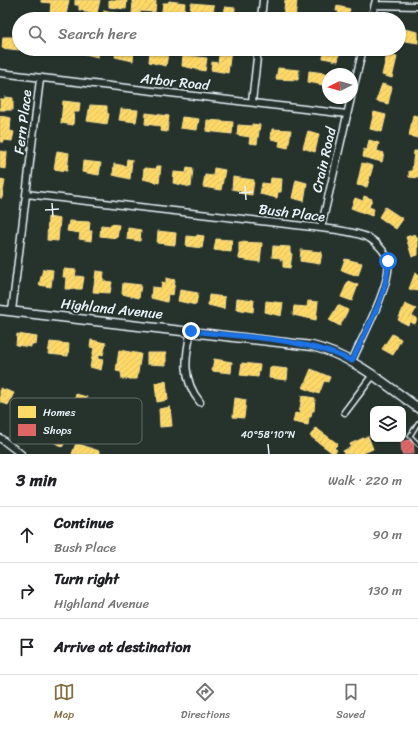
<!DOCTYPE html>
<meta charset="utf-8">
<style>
body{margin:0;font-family:Sriracha,sans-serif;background:#f2f2f2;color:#202124}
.controls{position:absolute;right:12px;bottom:12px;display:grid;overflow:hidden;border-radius:8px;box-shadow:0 1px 3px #0004}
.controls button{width:36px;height:36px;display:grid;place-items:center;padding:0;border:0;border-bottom:1px solid #e0e0e0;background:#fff;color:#202124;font:20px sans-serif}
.compass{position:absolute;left:322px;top:68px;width:36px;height:36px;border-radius:50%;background:#fff;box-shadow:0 1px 3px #0004;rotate:265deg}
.stop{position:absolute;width:12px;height:12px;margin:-9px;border:3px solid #1a73e8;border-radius:50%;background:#fff}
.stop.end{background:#1a73e8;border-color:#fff;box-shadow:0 1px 4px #0008}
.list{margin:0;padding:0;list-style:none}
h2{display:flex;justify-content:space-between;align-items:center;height:52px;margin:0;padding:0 16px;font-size:17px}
h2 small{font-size:13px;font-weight:400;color:#757577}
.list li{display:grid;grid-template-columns:26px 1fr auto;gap:12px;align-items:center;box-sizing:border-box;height:56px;padding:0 16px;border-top:1px solid #e0e0e0}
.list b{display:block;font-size:15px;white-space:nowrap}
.list p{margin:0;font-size:13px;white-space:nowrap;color:#757577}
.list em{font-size:13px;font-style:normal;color:#757577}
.icon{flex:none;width:22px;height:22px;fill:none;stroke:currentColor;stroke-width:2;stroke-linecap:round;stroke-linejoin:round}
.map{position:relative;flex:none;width:418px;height:454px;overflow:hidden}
.search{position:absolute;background:#fff;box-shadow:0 1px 3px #0004;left:12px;right:12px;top:12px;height:44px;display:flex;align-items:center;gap:10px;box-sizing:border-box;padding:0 14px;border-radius:22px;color:#757577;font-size:15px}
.sheet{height:220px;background:#fff}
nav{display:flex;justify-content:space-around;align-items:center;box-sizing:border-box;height:56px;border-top:1px solid #e0e0e0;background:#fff;font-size:11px;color:#757577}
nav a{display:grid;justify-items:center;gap:2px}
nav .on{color:#847042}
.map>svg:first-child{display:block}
.homes{fill:url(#homes-hatch);stroke:#f8e092}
.shops{fill:url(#shops-hatch);stroke:#e29092}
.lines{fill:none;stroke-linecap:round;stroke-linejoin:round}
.service-casing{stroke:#e8f1f8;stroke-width:6}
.minor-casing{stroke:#e8f1f8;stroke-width:9}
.tertiary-casing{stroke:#e8f1f8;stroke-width:11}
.service{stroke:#26332d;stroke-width:3}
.minor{stroke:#26332d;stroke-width:6}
.tertiary{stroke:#26332d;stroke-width:8}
.route{stroke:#1a73e8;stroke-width:5}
.ticks{fill:none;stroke:#e8f1f8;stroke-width:1.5}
.labels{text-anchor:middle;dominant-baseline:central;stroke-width:4;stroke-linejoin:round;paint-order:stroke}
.street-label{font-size:14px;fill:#e8f1f8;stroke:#26332d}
.key{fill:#26332d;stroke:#606c6a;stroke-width:1}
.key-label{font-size:11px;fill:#e8f1f8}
.ticks-label{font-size:10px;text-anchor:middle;fill:#e8f1f8;stroke:#26332d;stroke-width:4;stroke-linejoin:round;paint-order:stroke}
</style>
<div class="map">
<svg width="418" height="454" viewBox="0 0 418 454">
<defs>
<pattern id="homes-hatch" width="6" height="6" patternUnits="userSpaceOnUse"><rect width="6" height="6" fill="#ffd966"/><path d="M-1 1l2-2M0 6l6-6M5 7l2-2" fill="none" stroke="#dabc60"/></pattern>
<pattern id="shops-hatch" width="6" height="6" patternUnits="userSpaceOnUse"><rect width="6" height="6" fill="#e06666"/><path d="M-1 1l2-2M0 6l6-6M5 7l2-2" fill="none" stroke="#b25d5e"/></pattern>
</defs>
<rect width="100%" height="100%" fill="#26332d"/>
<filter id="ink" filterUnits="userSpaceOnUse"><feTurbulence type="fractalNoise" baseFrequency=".025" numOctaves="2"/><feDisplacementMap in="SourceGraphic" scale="8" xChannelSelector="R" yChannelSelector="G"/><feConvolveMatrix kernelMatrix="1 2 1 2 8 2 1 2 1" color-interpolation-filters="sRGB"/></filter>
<g filter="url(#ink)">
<path class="homes" d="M41,0H69L66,15L50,13L51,3L41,2Z
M75,0H100L97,13L84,12V10H79V5H75Z
M109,0H127L126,9L109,7Z
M133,0L156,1L155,12L140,11V16L132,15Z
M285,0H297L295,19H283Z
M169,1L185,3L184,15L172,14V19H161L163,3H168Z
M191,3L214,5L213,17L196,15V19H189Z
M337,6L350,9L347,19H337L339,11H336Z
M225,7L235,8L234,19H224Z
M104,10L115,13L114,19H104Z
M399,28L418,32V43L399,40Z
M3,37H19V50L2,48Z
M36,49H65L64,53L36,51Z
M82,49H99L98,57L81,53Z
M116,49H134L133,61L115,57Z
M220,49L231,50L228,73L211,70L212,62L218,63Z
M325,49H340L338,61L323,58Z
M150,51L168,53L166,66L149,62Z
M387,54L397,57L392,78L382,75Z
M183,55L207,58L205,71L182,66Z
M278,68L299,70L298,80L276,79Z
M309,71L332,74H328V86L308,82Z
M382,84L392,87L388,104L376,101Z
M5,97L13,98V110H0V99H5Z
M63,101L80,103L79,112H74L73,125L61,123Z
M90,105L107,106V113L109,114L107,124L87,121Z
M121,109L138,110L136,122L119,120Z
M374,112L386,115L382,132L370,129Z
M146,113L169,116L167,132L160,131L161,126L145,124Z
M413,115L418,116V138L409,136Z
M0,116L11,118L10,131L14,132L12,141L4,140V142H0Z
M182,117L199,119L197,130L180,128Z
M207,120L233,122L232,134L206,131Z
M252,124L260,125L257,144L249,143L250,137L237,135L238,125L252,126Z
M272,129L291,130L288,148L279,146L280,141L271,139Z
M308,131L319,134L315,152L303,148Z
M369,140L379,143L377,151L384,153L382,162L363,157L364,149L367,150Z
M0,151L7,152L6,169L0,168Z
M57,151L69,153L67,171L54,169Z
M414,151H418V178L409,177V171H412Z
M127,159L132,160L130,179L113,175L114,164L126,166Z
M83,161L101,163L99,175L82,172Z
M362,163L373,166L367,187L357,185Z
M157,166H161L159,183L143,179L144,168L156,169Z
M187,167L193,168L191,187L173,183L174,172L186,173Z
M214,168L225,170L221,190L203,187L205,175L213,176Z
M233,177L254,180L252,195L240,193L241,191L232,189Z
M271,178L282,179L281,192H278L277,198L260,194L262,183L270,184Z
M0,179L5,180L2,198H0Z
M296,180L307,183L304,201L292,198Z
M364,196L372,199L369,207L374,209L372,216L351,208L355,198L363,201Z
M385,207L403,219L396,229L379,217Z
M48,217L60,219L58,241L47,240Z
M69,221L90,222L89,231H92L91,241L79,239L80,233L67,231Z
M111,224L119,225L117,238L100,236L101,225L110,226Z
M128,228L141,230L140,241L127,239Z
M158,231L176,233L175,245L157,243Z
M415,234L418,240V255L412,257L406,237Z
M197,235L204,236L202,248L186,246L187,236L196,237Z
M216,239L232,240L231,252L214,250Z
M239,242L262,243L260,262L239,259Z
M273,246L290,247V253L292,254L290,268L283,267V260H280L281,258L272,257Z
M301,250L322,252L320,264L300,261Z
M345,259L362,263L358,276L341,270Z
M43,269L53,270L51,287L39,285Z
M64,269L76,270L75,278L77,276L84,277L82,289H65L66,277H63Z
M96,271L104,272L103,281L112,282L110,293L93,292Z
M415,273L418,274V291L409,289Z
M166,278L175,280L173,295L168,294L167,302L151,298L152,287L161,288L162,282L166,283Z
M348,281L358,285L352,301L341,297Z
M123,283L141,285L139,298L122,294Z
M180,290L198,293L196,305L178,301Z
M209,295L225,297L224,309L208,305Z
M237,298L254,300L253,312L236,309Z
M266,301L283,303L281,316L265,312Z
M308,301L318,302L316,320L293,315L294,306L307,307Z
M405,304L416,309L412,316L417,318L415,324L409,322L408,325L398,320Z
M338,305L348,310L340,326L329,320Z
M17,334L37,337L36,345L31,344V347L16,345Z
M392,334L401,339L393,355L382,349Z
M91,340L106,343L103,355L100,354L98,359L103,360L101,370L90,367L94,348L90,347Z
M50,342L69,344L68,356L48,354Z
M119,350L141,354L137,379H122L121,372L116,371Z
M147,353H166V365L147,364Z
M214,359L232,362L231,373L212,371Z
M242,363L260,365L258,377L240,375Z
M270,367L288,369L287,380L269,378Z
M311,369L330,377L328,382L324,381L319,394L303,388Z
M166,381L168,400L157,402L155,383Z
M0,388L14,393L8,405L0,402Z
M76,394L87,397L81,422L70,419Z
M302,396L315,398L314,411H312L311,417H309L308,425L293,422L295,413L299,414Z
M235,398L246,400L244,418L233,417Z
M170,407L172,426L160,427L159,409Z
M46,424L67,440L62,447L39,433Z
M316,428L338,444L334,448L337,450L334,454L310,436Z
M368,436L373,449L361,454H344L343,451L351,447L350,444Z
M76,443L99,451V454H72Z"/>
<path class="shops" d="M413,440L414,454H402L401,441Z"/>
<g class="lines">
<g class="service-casing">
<path id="service" d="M418,423L410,436L418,444"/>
</g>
<g class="minor-casing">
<path id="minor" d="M375,5L418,6
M261,19L263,0
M371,19L376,0
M0,73L347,114
M352,94L363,49
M252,102L258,49
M26,194L321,228C336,230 354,231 369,238C376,242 386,252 388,261C393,281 361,340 352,361
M321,228L351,98
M12,311L40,79
M191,331C185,358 182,380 200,402
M345,412L373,375
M0,438L21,454"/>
</g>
<g class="tertiary-casing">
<path id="tertiary" d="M0,310L312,346C353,356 385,384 418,408"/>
</g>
<use href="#service" class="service"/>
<use href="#minor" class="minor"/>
<use href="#tertiary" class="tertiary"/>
</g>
</g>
<g class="lines" filter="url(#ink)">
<path class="route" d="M191,331C241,337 307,338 352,361C365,331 389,293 388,261"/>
</g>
<path class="ticks" d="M245,186L246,200M239,193L253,192M52,203L53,217M45,210L59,209M268,444L269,454"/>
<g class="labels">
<g class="street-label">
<text transform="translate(175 82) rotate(6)">Arbor Road</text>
<text transform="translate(23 122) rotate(-83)">Fern Place</text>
<text transform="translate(324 160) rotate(-77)">Crain Road</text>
<text transform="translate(292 213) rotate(7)">Bush Place</text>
<text transform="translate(112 309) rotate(6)">Highland Avenue</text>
</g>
</g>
<rect x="10" y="398" width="132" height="46" rx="6" class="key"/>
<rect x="18" y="406" width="18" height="12" fill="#ffd966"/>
<rect x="18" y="424" width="18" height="12" fill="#e06666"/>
<g class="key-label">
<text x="43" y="416">Homes</text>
<text x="43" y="434">Shops</text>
</g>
<g class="ticks-label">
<text x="268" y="438">40°58'10"N</text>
</g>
</svg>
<div class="controls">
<button><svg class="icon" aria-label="layers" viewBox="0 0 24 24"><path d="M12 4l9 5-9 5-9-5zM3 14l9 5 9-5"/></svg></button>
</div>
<svg class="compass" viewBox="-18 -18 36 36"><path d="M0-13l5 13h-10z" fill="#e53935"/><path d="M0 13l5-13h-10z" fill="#757577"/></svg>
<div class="stop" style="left:388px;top:261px"></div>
<div class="stop end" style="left:191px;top:331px"></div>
<div class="search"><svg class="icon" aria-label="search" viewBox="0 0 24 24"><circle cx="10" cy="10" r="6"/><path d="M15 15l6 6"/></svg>Search here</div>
</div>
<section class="sheet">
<h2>3 min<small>Walk · 220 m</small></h2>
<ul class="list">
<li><svg class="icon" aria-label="ahead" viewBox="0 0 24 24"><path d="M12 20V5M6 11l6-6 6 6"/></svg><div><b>Continue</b><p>Bush Place</p></div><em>90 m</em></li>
<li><svg class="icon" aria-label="right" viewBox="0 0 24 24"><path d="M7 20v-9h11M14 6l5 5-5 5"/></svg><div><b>Turn right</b><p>Highland Avenue</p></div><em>130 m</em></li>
<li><svg class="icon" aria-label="arrive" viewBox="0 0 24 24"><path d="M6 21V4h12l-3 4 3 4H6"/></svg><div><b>Arrive at destination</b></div></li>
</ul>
</section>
<nav>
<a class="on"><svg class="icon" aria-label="map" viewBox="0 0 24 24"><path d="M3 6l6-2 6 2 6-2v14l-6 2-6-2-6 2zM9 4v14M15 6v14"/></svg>Map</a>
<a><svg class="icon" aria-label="directions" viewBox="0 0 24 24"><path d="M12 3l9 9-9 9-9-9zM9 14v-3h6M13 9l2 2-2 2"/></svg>Directions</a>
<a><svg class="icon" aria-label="saved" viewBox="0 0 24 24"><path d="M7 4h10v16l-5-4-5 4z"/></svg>Saved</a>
</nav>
